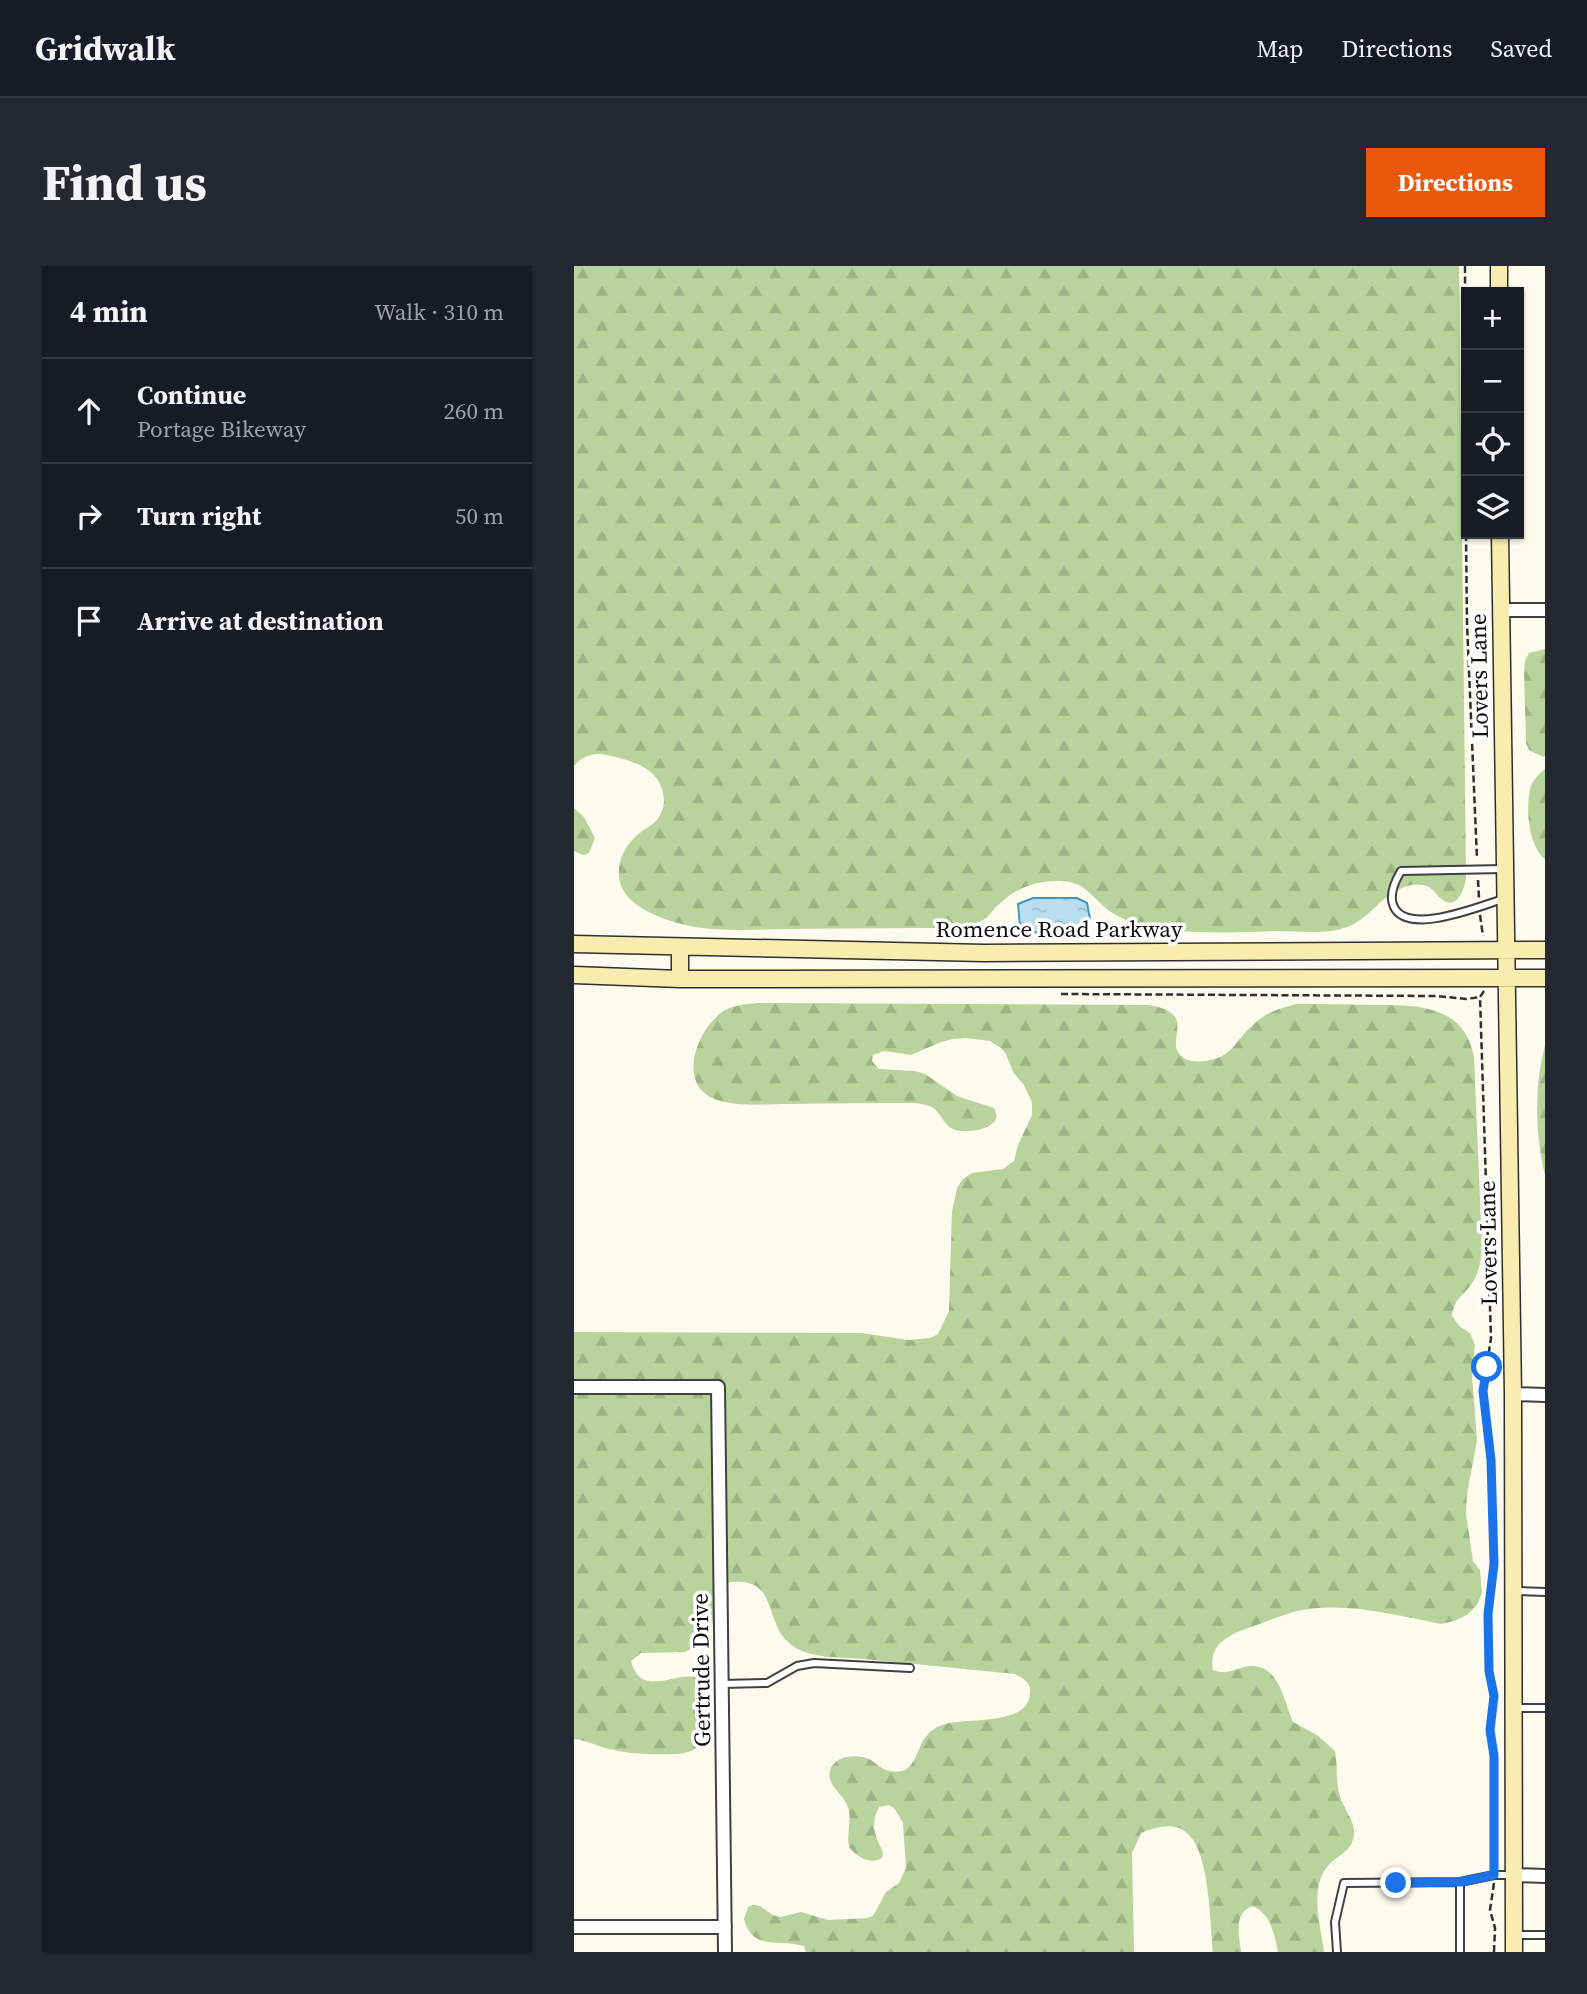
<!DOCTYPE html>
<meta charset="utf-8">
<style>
body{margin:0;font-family:"Source Serif 4",serif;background:#242831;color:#f1f3f6}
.controls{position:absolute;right:21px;top:21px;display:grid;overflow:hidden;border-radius:0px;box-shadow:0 2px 5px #0004}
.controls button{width:63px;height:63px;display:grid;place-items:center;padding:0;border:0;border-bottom:2px solid #363941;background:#171b24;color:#f1f3f6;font:35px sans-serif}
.stop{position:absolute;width:21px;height:21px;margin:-16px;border:5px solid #1a73e8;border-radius:50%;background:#fff}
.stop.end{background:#1a73e8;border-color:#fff;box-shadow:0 2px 7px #0008}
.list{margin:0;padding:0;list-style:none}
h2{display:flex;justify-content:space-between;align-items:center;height:91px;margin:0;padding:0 28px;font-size:30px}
h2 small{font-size:23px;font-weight:400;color:#9ea1a6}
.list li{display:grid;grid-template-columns:46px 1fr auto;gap:21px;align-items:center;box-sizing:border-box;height:105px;padding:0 28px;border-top:2px solid #363941}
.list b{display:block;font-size:26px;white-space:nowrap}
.list p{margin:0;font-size:23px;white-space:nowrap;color:#9ea1a6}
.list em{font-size:23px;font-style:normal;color:#9ea1a6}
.icon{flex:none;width:38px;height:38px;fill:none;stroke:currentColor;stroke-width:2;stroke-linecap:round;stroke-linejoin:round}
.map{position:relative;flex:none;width:971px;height:1686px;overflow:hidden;border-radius:0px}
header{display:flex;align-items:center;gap:42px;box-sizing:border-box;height:98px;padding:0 35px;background:#171b24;border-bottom:2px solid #363941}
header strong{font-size:33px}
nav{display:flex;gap:38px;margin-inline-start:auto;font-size:24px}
.intro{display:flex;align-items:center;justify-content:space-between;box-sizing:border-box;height:168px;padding:0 42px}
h1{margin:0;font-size:49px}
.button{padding:18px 32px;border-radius:0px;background:#ea580c;color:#fff;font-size:24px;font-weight:700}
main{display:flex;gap:42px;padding:0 42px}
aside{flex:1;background:#171b24;border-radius:0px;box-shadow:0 2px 5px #0004}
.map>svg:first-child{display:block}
.forest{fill:url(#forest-firs)}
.water{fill:url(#water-ripples);stroke:#4596c1;stroke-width:2}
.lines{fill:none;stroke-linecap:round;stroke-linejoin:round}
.lane-casing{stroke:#404040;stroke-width:10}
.street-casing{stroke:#404040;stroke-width:16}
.secondary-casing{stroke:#2f2f2f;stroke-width:19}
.path{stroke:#2f2f2f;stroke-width:2.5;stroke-dasharray:7 3.5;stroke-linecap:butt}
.lane{stroke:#fff;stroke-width:6}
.street{stroke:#fff;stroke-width:12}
.secondary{stroke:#f8ecaf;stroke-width:16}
.route{stroke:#1a73e8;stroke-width:9}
.labels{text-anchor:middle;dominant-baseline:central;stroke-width:7;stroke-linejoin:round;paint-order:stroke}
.street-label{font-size:23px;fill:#0d0d0d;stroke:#fff}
</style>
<header>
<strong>Gridwalk</strong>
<nav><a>Map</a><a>Directions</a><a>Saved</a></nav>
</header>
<div class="intro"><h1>Find us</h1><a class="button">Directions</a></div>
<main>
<aside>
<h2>4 min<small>Walk · 310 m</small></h2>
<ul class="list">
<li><svg class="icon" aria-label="ahead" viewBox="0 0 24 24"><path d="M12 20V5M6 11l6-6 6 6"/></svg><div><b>Continue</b><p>Portage Bikeway</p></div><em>260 m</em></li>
<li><svg class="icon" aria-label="right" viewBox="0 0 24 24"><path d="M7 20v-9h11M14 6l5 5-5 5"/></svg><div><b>Turn right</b></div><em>50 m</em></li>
<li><svg class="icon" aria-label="arrive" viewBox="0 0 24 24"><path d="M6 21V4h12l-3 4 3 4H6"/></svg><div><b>Arrive at destination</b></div></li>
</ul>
</aside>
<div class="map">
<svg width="971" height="1686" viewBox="0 0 971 1686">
<defs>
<pattern id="forest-firs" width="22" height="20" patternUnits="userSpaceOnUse" patternTransform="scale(1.75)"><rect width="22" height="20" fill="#b8d49c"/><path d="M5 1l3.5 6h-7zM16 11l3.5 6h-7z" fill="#9db585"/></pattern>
<pattern id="water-ripples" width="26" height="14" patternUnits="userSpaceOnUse" patternTransform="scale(1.75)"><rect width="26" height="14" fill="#b8def0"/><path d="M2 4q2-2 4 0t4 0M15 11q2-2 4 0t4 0" fill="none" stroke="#9dbdcd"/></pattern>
</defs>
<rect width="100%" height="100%" fill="#fdfaee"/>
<path class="forest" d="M0,0H885L892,612C890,625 882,646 866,632C862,628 860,624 855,621C848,618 841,618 834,620C807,627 799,651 773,661C753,669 726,665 704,665C659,666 611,670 566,658C556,656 546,652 537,646C517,632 512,614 484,615C459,615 440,623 422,641C417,646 414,652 407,655C399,659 390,660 381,662C326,662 272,662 217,663C185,663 153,666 121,661C100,657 74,649 58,635C37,616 43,588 62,570C69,564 77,560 83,554C87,549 90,541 90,534C88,502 59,495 33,489C19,486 9,490 0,500Z
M971,383V490L969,491L955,484L952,477L950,406L951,395L955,387Z
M971,503V593C954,580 951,540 957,520C960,513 965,508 971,503Z
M0,542L10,551L21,572L15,587L9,589L0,585Z
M184,737L575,739C628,748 586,777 610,792C616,796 623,796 631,795C660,791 660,775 680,758C692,746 707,742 723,738C747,738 771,738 795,739C840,739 890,737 900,791L908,981C907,995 905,1009 896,1020C886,1033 881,1032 878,1050L885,1060L896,1067L901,1079L898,1110L903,1174L893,1228L892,1248L899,1295L906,1304L908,1327L903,1339L893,1349L880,1355L867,1358C821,1349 770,1335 723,1345C708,1349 692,1356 677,1361C656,1368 634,1378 639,1404C650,1408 656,1406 666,1402C704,1390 709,1433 719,1456L743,1469L761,1485C764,1501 761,1518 767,1533C772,1547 784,1559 779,1574C775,1587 760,1591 753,1601C735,1623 747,1661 750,1686H704C700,1668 697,1647 678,1640C659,1648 665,1669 667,1686H639C636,1657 636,1588 614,1568C601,1555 582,1561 567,1567L558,1587L560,1686H232L230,1680C205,1672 178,1686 170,1653L174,1641L179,1639L186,1640L199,1649L206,1651L227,1646L254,1654L293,1652L299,1650L312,1626L325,1617L332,1602L329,1557L321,1543L315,1539L305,1541C295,1559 302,1570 309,1587L308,1592C295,1599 283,1591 275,1581C272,1567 279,1552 273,1539C268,1526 250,1518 257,1502C263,1489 283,1488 295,1493C301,1496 306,1502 312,1504C317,1506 323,1506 328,1505C348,1498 340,1469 368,1459C391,1451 455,1461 456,1427C457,1417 450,1412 441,1408C391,1403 341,1398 291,1393C270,1391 241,1393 222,1382C186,1362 209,1307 152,1317L141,1331L138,1360L125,1379L111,1386L67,1387L57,1395C68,1439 113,1395 131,1417C141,1429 138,1463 130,1475C124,1484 111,1488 101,1488C79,1489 52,1488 31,1482C21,1479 11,1474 0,1473V1066L287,1067L335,1074L356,1072L364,1068L375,1045L378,946L383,922L389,913L398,907L429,903L440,895L444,879L458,849V836L450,819L439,806L432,788L427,782L416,775L392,772L379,773L367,776L337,789L310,785L299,789L298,795L305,803L341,805L351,808L383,830L420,842C423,848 424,852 419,857C411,865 387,868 377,862C369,857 366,846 358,841C354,839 347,838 342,837C299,837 256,837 213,838C191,838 165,841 143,834C102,820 122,765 148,746C158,739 173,738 184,737Z
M971,780V909C961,868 960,821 971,780Z"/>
<path class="water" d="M459,632H503L513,637L516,653L511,661L494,668L467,669L446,660L444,638Z"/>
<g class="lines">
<g class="lane-casing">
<path id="lane" d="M929,603L827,605C821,615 814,629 820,641C834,670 906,640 929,633
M941,1325L971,1326
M148,1418L193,1417L223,1400L240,1397L336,1402
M941,1442H971
M886,1616V1686
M943,1669H971
M763,1686L761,1656L770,1617L886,1616L920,1609H938"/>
</g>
<g class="street-casing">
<path id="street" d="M927,344H971
M0,1121H144L151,1686
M939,1128L971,1129
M940,1609L971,1610
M0,1661H151"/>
</g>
<g class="secondary-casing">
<path id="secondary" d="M925,0V26
M926,268L939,1128L940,1686
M0,678L410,687L971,684
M0,709L106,713L971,712
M106,713V681"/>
</g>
<path class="path" d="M891,0L892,237
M892,268L893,358L903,593
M904,614L905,632
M906,649L909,670
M910,725L906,731L917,1072L909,1124L917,1194L920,1298L914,1348L915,1405L920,1440L916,1464L920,1490V1600
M487,728L863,730L892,733L906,731
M920,1686L921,1662L916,1644L920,1617"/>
<use href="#lane" class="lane"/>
<use href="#street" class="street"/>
<use href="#secondary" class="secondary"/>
</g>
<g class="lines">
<path class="route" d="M822,1617L886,1616L920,1609V1490L916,1464L920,1430L915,1405L914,1348L920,1298L917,1194L909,1125L913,1101"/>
</g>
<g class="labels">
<g class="street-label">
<text transform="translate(905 410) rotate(-91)">Lovers Lane</text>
<text x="485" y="663">Romence Road Parkway</text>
<text transform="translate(914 977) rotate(-91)">Lovers Lane</text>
<text transform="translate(127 1404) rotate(-91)">Gertrude Drive</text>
</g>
</g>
</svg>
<div class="controls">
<button>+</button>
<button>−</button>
<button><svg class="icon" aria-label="locate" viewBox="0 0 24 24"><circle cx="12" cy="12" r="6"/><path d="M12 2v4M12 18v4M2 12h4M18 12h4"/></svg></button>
<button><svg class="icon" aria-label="layers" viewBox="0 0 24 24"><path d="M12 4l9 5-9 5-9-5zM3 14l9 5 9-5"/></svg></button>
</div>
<div class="stop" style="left:913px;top:1101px"></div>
<div class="stop end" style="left:822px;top:1617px"></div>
</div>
</main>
